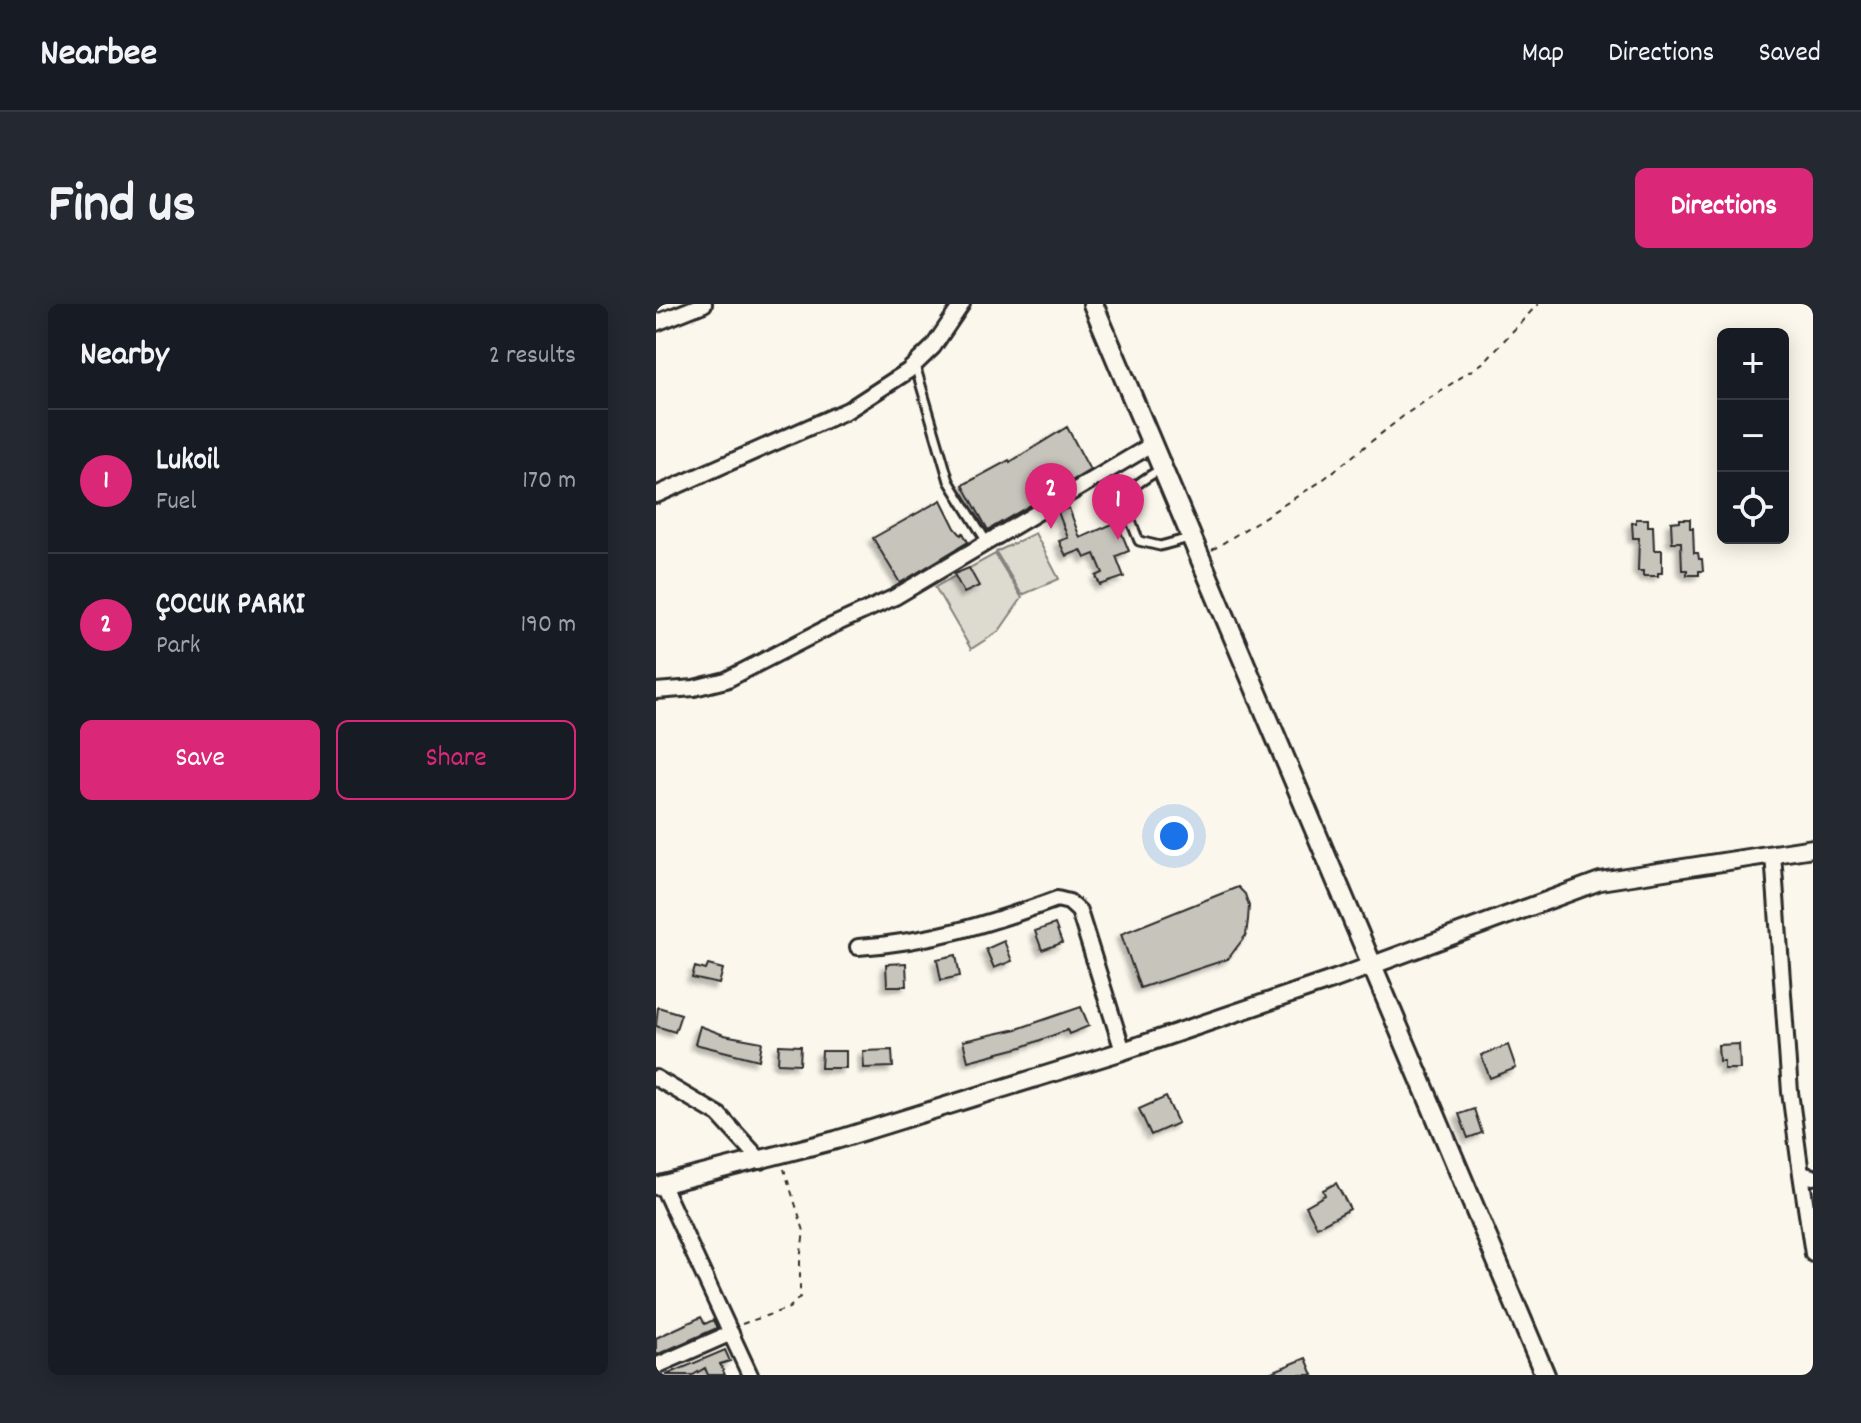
<!DOCTYPE html>
<meta charset="utf-8">
<style>
body{margin:0;font-family:Dekko,sans-serif;background:#242831;color:#f1f3f6}
.controls{position:absolute;right:24px;top:24px;display:grid;overflow:hidden;border-radius:12px;box-shadow:0 4px 20px #0003}
.controls button{width:72px;height:72px;display:grid;place-items:center;padding:0;border:0;border-bottom:2px solid #363941;background:#171b24;color:#f1f3f6;font:40px sans-serif}
.you{position:absolute;left:518px;top:532px;width:28px;height:28px;margin:-20px;border:6px solid #fff;border-radius:50%;background:#1a73e8;box-shadow:0 0 0 12px #1a73e833}
.badge{display:grid;place-items:center;width:52px;height:52px;border-radius:50%;background:#db2777;color:#fff;font-size:26px;font-weight:700}
.pin{position:absolute;translate:-50% -66px;filter:drop-shadow(0 2px 4px #0008)}
.pin::after{content:'';position:absolute;top:42px;width:28px;height:24px;background:inherit;clip-path:polygon(0 0,100% 0,50% 100%)}
.list{margin:0;padding:0;list-style:none}
h2{display:flex;justify-content:space-between;align-items:center;height:104px;margin:0;padding:0 32px;font-size:34px}
h2 small{font-size:26px;font-weight:400;color:#9ea1a6}
.list li{display:grid;grid-template-columns:52px 1fr auto;gap:24px;align-items:center;box-sizing:border-box;height:144px;padding:0 32px;border-top:2px solid #363941}
.list b{display:block;font-size:30px;white-space:nowrap}
.list p{margin:0;font-size:26px;white-space:nowrap;color:#9ea1a6}
.list em{font-size:26px;font-style:normal;color:#9ea1a6}
.actions{display:flex;gap:16px;padding:24px 32px}
.actions a{flex:1;padding:18px 0;border:2px solid #db2777;border-radius:12px;text-align:center;font-size:28px;color:#db2777}
.actions .main{background:#db2777;color:#fff}
.icon{flex:none;width:44px;height:44px;fill:none;stroke:currentColor;stroke-width:2;stroke-linecap:round;stroke-linejoin:round}
.map{position:relative;flex:none;width:1157px;height:1071px;overflow:hidden;border-radius:12px}
header{display:flex;align-items:center;gap:48px;box-sizing:border-box;height:112px;padding:0 40px;background:#171b24;border-bottom:2px solid #363941}
header strong{font-size:38px}
nav{display:flex;gap:44px;margin-inline-start:auto;font-size:28px}
.intro{display:flex;align-items:center;justify-content:space-between;box-sizing:border-box;height:192px;padding:0 48px}
h1{margin:0;font-size:56px}
.button{padding:20px 36px;border-radius:12px;background:#db2777;color:#fff;font-size:28px;font-weight:700}
main{display:flex;gap:48px;padding:0 48px}
aside{flex:1;background:#171b24;border-radius:12px;box-shadow:0 4px 20px #0003}
.map>svg:first-child{display:block}
.green{fill:#dddad0;stroke:#84827e;stroke-width:2}
.building{fill:#c7c4bc;stroke:#2b2b2b;stroke-width:2;filter:url(#shadow)}
.lines{fill:none;stroke-linecap:round;stroke-linejoin:round}
.service-casing{stroke:#2b2b2b;stroke-width:13}
.minor-casing{stroke:#2b2b2b;stroke-width:20}
.tertiary-casing{stroke:#2b2b2b;stroke-width:22}
.secondary-casing{stroke:#2b2b2b;stroke-width:24}
.path{stroke:#2b2b2b;stroke-width:2;stroke-dasharray:6 6;stroke-linecap:butt}
.service{stroke:#fbf7ec;stroke-width:7}
.minor{stroke:#fbf7ec;stroke-width:14}
.tertiary{stroke:#fbf7ec;stroke-width:16}
.secondary{stroke:#fbf7ec;stroke-width:18}
</style>
<header>
<strong>Nearbee</strong>
<nav><a>Map</a><a>Directions</a><a>Saved</a></nav>
</header>
<div class="intro"><h1>Find us</h1><a class="button">Directions</a></div>
<main>
<aside>
<h2>Nearby<small>2 results</small></h2>
<ul class="list">
<li><span class="badge">1</span><div><b>Lukoil</b><p>Fuel</p></div><em>170 m</em></li>
<li><span class="badge">2</span><div><b>ÇOCUK PARKI</b><p>Park</p></div><em>190 m</em></li>
</ul>
<div class="actions"><a class="main">Save</a><a>Share</a></div>
</aside>
<div class="map">
<svg width="1157" height="1071" viewBox="0 0 1157 1071">
<defs>
<filter id="shadow"><feDropShadow dx="-4.5" dy="4.5" stdDeviation="2" flood-color="#0004"/></filter>
</defs>
<rect width="100%" height="100%" fill="#fbf7ec"/>
<filter id="ink" filterUnits="userSpaceOnUse"><feTurbulence type="fractalNoise" baseFrequency=".0125" numOctaves="2"/><feDisplacementMap in="SourceGraphic" scale="16" xChannelSelector="R" yChannelSelector="G"/><feConvolveMatrix kernelMatrix="1 2 1 2 8 2 1 2 1" color-interpolation-filters="sRGB"/></filter>
<g filter="url(#ink)">
<path class="green" d="M379,229L403,275L366,291L340,248Z
M339,250L366,294L343,327L315,345L279,283Z"/>
<path class="building" d="M411,123L434,166L332,226L307,181L353,156L354,158Z
M285,196L299,224L305,231L307,229L312,238L244,279L217,234Z
M413,204L424,234L461,218L473,247L460,252L468,273L444,281L440,272L447,269L439,250L429,254L425,246L410,252L403,237L412,234L402,208Z
M980,215H992V222H997L998,246H1006V269H1002V272H987V267H982L983,234H977L976,219H980Z
M1024,215H1034V224H1037L1038,249H1042L1043,255H1046L1047,267H1043V271H1031V266H1026L1025,238H1016L1015,218L1024,217Z
M313,264L323,282L308,289L298,270Z
M582,583L589,590L593,602L592,616L590,631L572,655L484,684L465,630Z
M399,620L406,639L386,646L379,627Z
M348,637L356,657L338,664L330,645Z
M300,651L304,672L285,676L281,655Z
M250,659L251,682H231L230,660Z
M52,661L67,665L63,680L36,674L39,663L50,666Z
M2,703L25,710L19,728L0,722Z
M425,703L433,722L413,730L411,726L366,743L312,757L307,737L361,725Z
M44,722L68,731L106,738L103,756L39,740Z
M1083,740L1084,765H1068V757H1063L1062,741Z
M123,741L145,742L144,760L122,759Z
M852,741L860,764L834,774L825,751Z
M236,746L237,763L208,764L207,747Z
M166,747H190V764H165Z
M510,793L522,819L495,831L483,805Z
M818,805L826,829L812,834L803,810Z
M680,879L694,905L661,923L650,902L669,891L667,886Z
M45,1013L49,1020L57,1016L61,1024L0,1051V1034Z
M69,1046L74,1057L64,1060L69,1071H52L49,1064L37,1071H10Z
M650,1054L657,1071H611V1070Z"/>
<g class="lines">
<g class="service-casing">
<path id="service" d="M259,61L293,177L331,238
M505,165C463,189 465,194 483,237L504,242L533,234"/>
</g>
<g class="minor-casing">
<path id="minor" d="M0,19L48,0
M0,191L192,106L252,67L277,43L306,0
M0,387L38,384L70,376L171,324L239,293L497,140
M1117,550L1134,788L1145,870
M202,643C274,638 333,620 401,595L413,598L423,607L467,747
M0,774L63,811L105,857
M1157,873L1145,870L1157,950
M6,881L94,1071
M0,1062L75,1029"/>
</g>
<g class="tertiary-casing">
<path id="tertiary" d="M0,882L180,836L467,747L679,675L944,577L1157,544"/>
</g>
<g class="secondary-casing">
<path id="secondary" d="M437,0L889,1071"/>
</g>
<path class="path" d="M556,246L664,178L750,110L828,58L882,0
M86,1020L133,1004L144,993V956L148,927L128,865"/>
<use href="#service" class="service"/>
<use href="#minor" class="minor"/>
<use href="#tertiary" class="tertiary"/>
<use href="#secondary" class="secondary"/>
</g>
</g>
</svg>
<div class="controls">
<button>+</button>
<button>−</button>
<button><svg class="icon" aria-label="locate" viewBox="0 0 24 24"><circle cx="12" cy="12" r="6"/><path d="M12 2v4M12 18v4M2 12h4M18 12h4"/></svg></button>
</div>
<div class="you"></div>
<div class="pin badge" style="left:462px;top:236px">1</div>
<div class="pin badge" style="left:395px;top:225px">2</div>
</div>
</main>
